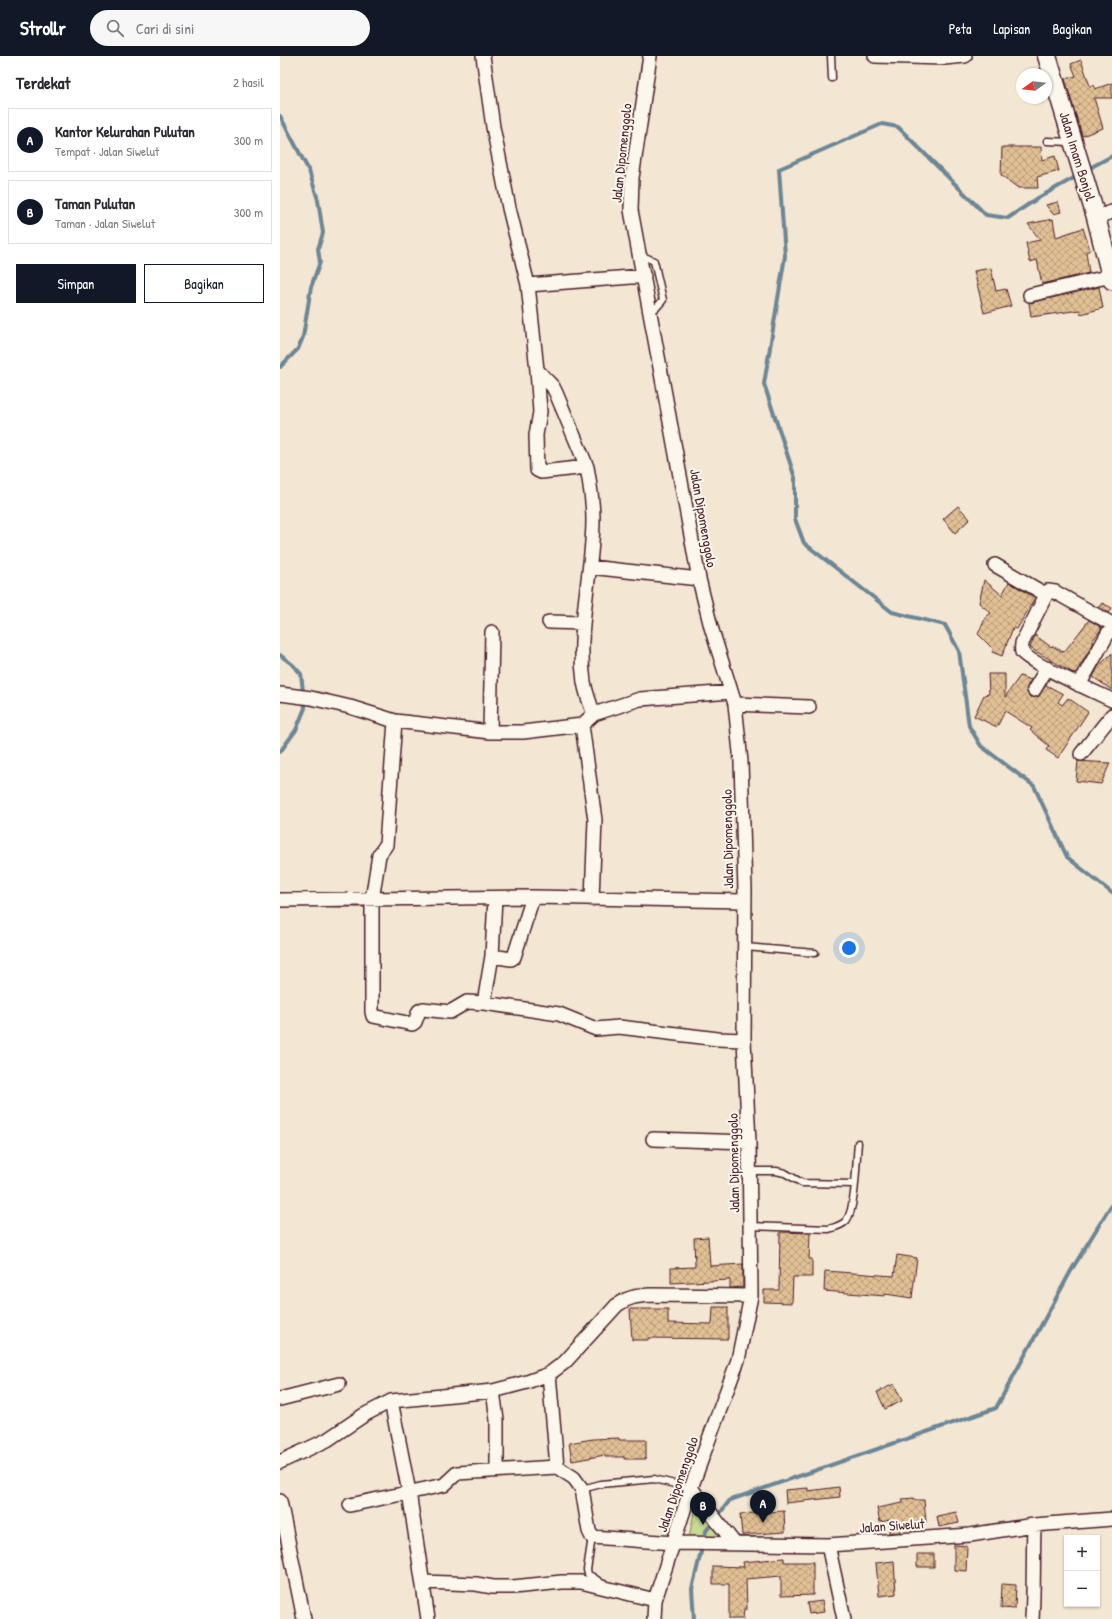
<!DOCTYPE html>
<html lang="id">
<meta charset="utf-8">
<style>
body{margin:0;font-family:"Patrick Hand",sans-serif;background:#f7f7f7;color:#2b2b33}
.controls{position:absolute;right:12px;bottom:12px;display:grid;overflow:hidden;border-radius:0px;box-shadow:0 1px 3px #0004}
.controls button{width:36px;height:36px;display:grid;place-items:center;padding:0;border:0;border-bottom:1px solid #e1e1e2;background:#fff;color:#2b2b33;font:20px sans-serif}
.compass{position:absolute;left:736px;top:12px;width:36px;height:36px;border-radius:50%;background:#fff;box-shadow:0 1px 3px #0004;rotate:255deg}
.you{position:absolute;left:569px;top:892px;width:14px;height:14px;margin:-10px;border:3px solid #fff;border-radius:50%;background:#1a73e8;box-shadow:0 0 0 6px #1a73e833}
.badge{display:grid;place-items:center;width:26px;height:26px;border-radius:50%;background:#111827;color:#fff;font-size:13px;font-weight:700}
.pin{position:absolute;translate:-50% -33px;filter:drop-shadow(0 1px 2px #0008)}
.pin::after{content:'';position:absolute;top:21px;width:14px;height:12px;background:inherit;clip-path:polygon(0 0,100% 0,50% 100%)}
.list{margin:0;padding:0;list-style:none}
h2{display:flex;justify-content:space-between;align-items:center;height:52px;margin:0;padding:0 16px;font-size:17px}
h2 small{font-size:13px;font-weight:400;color:#7c7c81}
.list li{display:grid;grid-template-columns:26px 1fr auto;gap:12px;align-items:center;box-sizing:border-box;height:64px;margin:0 8px 8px;padding:0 8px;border:1px solid #e1e1e2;border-radius:0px}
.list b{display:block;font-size:15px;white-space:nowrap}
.list p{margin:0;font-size:13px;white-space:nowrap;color:#7c7c81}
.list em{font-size:13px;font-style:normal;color:#7c7c81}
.actions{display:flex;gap:8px;padding:12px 16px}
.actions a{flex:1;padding:9px 0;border:1px solid #111827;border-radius:0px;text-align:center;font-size:14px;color:#111827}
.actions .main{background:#111827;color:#fff}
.icon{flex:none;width:22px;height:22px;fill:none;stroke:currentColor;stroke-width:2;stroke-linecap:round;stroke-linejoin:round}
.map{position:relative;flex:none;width:832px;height:1563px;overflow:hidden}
header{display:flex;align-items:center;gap:24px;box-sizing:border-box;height:56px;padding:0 20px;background:#111827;color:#fff}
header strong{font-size:19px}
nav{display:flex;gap:22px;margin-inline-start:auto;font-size:14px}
.search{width:280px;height:36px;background:#f7f7f7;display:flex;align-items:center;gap:10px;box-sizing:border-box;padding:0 14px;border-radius:22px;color:#7c7c81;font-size:15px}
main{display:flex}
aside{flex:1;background:#fff}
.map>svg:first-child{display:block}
.grass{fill:url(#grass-tufts);stroke:#897d5e}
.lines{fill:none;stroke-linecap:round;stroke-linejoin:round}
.stream{stroke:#6a8697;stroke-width:4}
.building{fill:url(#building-cross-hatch);stroke:#4a1f2b}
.service-casing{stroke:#4a1f2b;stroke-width:9}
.minor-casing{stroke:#4a1f2b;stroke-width:16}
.secondary-casing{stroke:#4a1f2b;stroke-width:21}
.service{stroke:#fbf7ec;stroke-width:6}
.minor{stroke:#fbf7ec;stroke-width:13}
.secondary{stroke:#fbf7ec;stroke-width:18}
.labels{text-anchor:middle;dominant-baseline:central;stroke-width:4;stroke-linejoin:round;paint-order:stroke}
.street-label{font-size:14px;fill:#4a1f2b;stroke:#fbf7ec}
</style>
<header>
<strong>Strollr</strong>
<div class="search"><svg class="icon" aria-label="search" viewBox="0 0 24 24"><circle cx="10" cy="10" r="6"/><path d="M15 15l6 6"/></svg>Cari di sini</div>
<nav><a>Peta</a><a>Lapisan</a><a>Bagikan</a></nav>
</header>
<main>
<aside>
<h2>Terdekat<small>2 hasil</small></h2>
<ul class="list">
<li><span class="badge">A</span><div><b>Kantor Kelurahan Pulutan</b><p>Tempat · Jalan Siwelut</p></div><em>300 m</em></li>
<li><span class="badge">B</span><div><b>Taman Pulutan</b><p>Taman · Jalan Siwelut</p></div><em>300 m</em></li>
</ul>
<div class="actions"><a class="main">Simpan</a><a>Bagikan</a></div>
</aside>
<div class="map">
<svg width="832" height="1563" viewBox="0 0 832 1563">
<defs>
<pattern id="grass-tufts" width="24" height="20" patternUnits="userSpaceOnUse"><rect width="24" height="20" fill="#c8db90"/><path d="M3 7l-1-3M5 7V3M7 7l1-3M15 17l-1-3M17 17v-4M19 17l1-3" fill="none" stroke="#adbc7c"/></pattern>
<pattern id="building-cross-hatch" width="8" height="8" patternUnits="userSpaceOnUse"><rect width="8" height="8" fill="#e1c094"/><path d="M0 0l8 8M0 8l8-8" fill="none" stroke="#b89b79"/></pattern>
</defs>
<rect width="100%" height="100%" fill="#f3e6d2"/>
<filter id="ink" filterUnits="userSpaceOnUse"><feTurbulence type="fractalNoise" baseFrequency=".025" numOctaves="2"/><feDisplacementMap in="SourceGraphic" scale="8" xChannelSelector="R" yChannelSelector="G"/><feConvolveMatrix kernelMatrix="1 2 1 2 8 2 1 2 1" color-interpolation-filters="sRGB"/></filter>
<g filter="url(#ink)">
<path class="grass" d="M420,1452L445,1483L409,1482L414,1456Z"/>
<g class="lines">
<path class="stream" d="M0,60L29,115L38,144L43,177L38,193L40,206L31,231L23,281L18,293L0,311
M806,114L832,100
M799,119L758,142L728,162L706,159L618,71L602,68L499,113L505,200L484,328L515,422V463L524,487L612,556L665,569L679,595L689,670L701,690L754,730L787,801L832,837
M0,599L13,609L21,618L25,652L16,674L0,696
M414,1563L412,1533L426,1475L450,1444L716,1352L792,1213L832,1148"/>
</g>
<path class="building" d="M801,4L810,30L814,29L815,33L832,27V42H814L823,72L802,80L785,23L796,20L791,8Z
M722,91H761L762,104L775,100L779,115L757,121L758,132H738L721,119Z
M778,146L781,156L773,158L766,149Z
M773,163L776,181L803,172L810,194L806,196L809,217L762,228L757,204L750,206L746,187L760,184L748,168Z
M711,212L716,235L726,233L731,250L704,257L694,215Z
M819,231L823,252L801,258L800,254L751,261L749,247Z
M678,450L690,463L675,477L663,463Z
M704,524L722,539L729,526L755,542L737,573L733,572L722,600L712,596L713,593L698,578L706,561L711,557L699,547Z
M822,547L832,552L829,557L819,551Z
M809,564L822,572L812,585L814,586L795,618L750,592L755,579L771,591L772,590L784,596Z
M832,597V634L813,621L818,611Z
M708,618H725V641L740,620L751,624L746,634L750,641H758L766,629L783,638L778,646L782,649L788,642L808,656L778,702L766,694L769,690L750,674L752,672L725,655L717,671L694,660L704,639L709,638Z
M798,705L830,707L821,728L796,725Z
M500,1176L530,1177L529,1203H532V1221H513L512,1247L484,1246V1234H499Z
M428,1181L430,1210L463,1208V1231L450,1232V1224L391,1227V1212L415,1211L414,1182Z
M617,1199L637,1202L632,1242L605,1238V1240L544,1235L545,1215L614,1220Z
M433,1251H448V1283L368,1282V1284H352L350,1253H388V1267L432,1268Z
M614,1328L622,1345L605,1353L597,1336Z
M339,1382V1384H366V1403H344V1401H325V1399L292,1405L289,1387L313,1383Z
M559,1431L560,1441L506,1447L505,1434L528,1432V1435Z
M634,1442V1444H644L646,1466L620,1468V1476L609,1477L610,1464L600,1466L597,1452L623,1447L622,1443Z
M504,1455L505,1476L462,1479L460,1458Z
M676,1456L679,1467L659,1471L657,1460Z
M674,1489L687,1490L686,1515L674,1514Z
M637,1498H654V1511H637Z
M504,1502V1506H533V1539L501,1540V1520L466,1523L467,1553H464L463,1563H449V1528H433V1510L464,1511L463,1506Z
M614,1505L616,1538L599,1540L596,1507Z
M722,1528L736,1529L735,1553L721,1552Z
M542,1545L544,1556L529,1558L527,1547Z"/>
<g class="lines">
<g class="service-casing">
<path id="service" d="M551,0L552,22
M767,85L791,86
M359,201H365L374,205L383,244L376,252L370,253
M465,891L535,897
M470,1115H496L505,1117L522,1127L574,1128
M470,1170L549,1173C555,1171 561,1170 566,1165C576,1153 576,1104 578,1087
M302,1433L321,1428L374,1423L411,1432
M312,1481L307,1514L308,1518L320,1526"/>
</g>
<g class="minor-casing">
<path id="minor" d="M203,0L213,71L229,152L248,229L257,314L273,331L276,337L307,411C310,428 313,446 313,463C313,517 296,571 304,626C306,637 310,648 314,658
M370,0L352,122L351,154L419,523L431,571L455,648L461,706L465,834L464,984L469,1086L471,1240L458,1304L411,1432L375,1544L374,1563
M595,0L664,2L685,0
M816,161L832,156
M248,229L364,220
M750,239L831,220
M257,314L260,356L256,379L257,414L261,416L307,411
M715,509L765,538
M310,511L419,523
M269,566L303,567
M799,629L831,572L832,568L775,536L768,535L742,587C742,590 741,593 742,596C748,606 817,637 832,644
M754,634L767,612
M0,638L31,642L70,651L115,665L210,676H243L302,669L314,658L360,643L451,636
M455,648L529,651
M115,665L106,789L99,799L92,844V956L93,960L132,968L135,966L139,955L143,953L170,956L187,946L204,947L279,958L316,973L339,971L438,983L464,984
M302,669L315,764L312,843
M210,676L212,576
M801,698L832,659
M0,844L253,841L464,845
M212,900L231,903L234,901L253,841
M204,947L212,900L215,842
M373,1083L469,1086
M269,1318L277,1411L294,1422L302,1433L309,1475L312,1481L394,1487L548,1489L690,1479L754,1469L832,1463
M213,1335L217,1364V1413
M0,1343L59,1328
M111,1345L129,1436L148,1563
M0,1406L47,1384L84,1359L111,1345L213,1335L247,1326L269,1318L285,1306L337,1249C348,1241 357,1240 370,1239L471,1240
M411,1432L455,1488
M0,1445L24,1563
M70,1449L164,1429L177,1417L277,1411
M548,1489L564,1563
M143,1526L196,1528L213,1531H233L282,1526H301L375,1544
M752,1563C754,1532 753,1500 754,1469"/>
</g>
<g class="secondary-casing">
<path id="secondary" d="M767,0L816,161L832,224"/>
</g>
<use href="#service" class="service"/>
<use href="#minor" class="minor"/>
<use href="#secondary" class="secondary"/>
</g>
</g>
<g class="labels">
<g class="street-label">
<text transform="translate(341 97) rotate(-84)">Jalan Dipomenggolo</text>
<text transform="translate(798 100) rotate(73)">Jalan Imam Bonjol</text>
<text transform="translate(424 462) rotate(80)">Jalan Dipomenggolo</text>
<text transform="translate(447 783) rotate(-91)">Jalan Dipomenggolo</text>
<text transform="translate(453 1107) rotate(-91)">Jalan Dipomenggolo</text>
<text transform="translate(397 1428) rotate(-71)">Jalan Dipomenggolo</text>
<text transform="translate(612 1469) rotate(-4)">Jalan Siwelut</text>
</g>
</g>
</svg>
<div class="controls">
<button>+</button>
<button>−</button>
</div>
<svg class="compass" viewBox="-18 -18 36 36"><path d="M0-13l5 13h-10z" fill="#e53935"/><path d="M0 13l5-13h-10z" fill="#7c7c81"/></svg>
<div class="you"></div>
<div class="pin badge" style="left:483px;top:1467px">A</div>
<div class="pin badge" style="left:423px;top:1469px">B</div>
</div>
</main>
